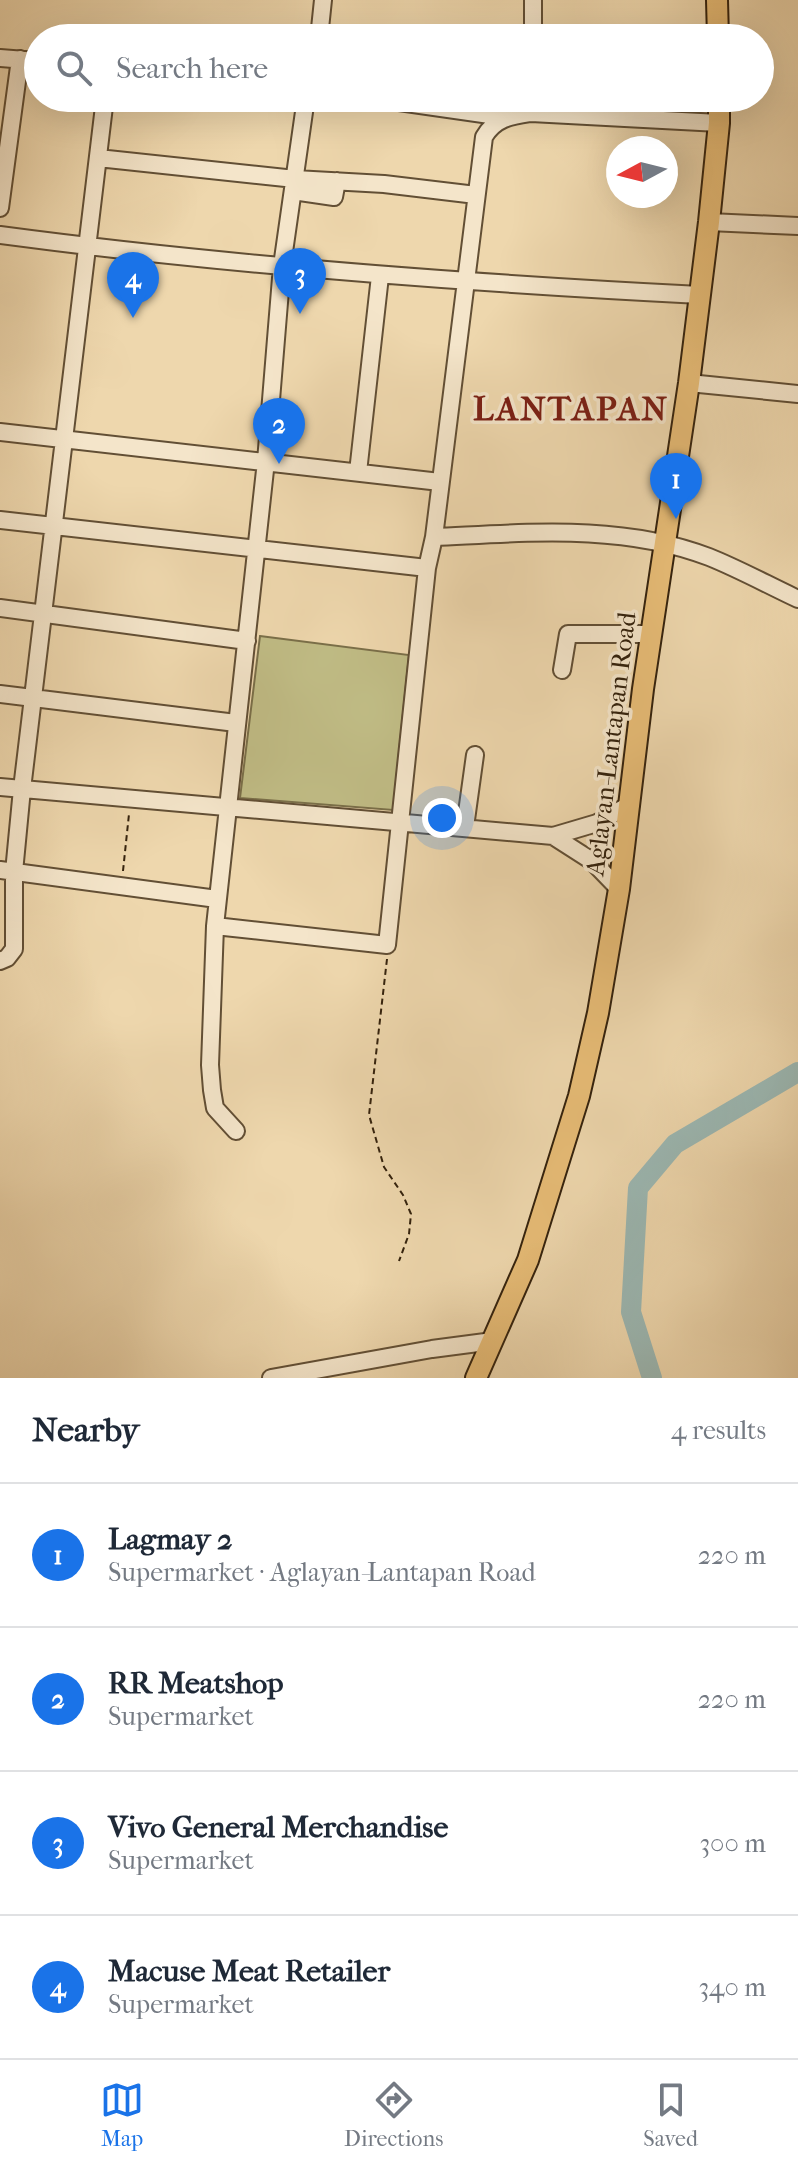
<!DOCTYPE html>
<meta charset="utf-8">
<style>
body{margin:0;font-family:"IM FELL French Canon",serif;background:#f2f2f3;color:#1f2937}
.compass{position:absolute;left:606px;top:136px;width:72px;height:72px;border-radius:50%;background:#fff;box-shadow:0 8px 32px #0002;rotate:263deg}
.you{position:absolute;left:442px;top:818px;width:28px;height:28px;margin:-20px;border:6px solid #fff;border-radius:50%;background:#1a73e8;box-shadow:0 0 0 12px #1a73e833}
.badge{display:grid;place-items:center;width:52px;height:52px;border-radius:50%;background:#1a73e8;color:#fff;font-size:26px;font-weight:700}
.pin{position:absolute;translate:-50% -66px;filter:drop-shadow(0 2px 4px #0008)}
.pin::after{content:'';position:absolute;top:42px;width:28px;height:24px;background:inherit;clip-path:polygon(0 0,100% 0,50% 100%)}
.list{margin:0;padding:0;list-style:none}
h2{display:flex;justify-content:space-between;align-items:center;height:104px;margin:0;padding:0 32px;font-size:34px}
h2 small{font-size:26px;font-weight:400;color:#747a83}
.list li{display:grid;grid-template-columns:52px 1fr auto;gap:24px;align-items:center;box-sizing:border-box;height:144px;padding:0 32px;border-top:2px solid #e0e1e3}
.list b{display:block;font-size:30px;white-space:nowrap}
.list p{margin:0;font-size:26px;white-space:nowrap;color:#747a83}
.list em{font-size:26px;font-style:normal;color:#747a83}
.icon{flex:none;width:44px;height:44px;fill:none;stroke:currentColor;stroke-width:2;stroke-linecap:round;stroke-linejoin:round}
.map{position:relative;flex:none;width:798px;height:1378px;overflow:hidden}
.search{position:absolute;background:#fff;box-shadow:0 8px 32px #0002;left:24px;right:24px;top:24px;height:88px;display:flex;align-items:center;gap:20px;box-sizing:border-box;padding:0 28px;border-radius:44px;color:#747a83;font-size:30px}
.sheet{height:680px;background:#fff}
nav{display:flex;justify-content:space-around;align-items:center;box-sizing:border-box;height:112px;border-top:2px solid #e0e1e3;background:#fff;font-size:22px;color:#747a83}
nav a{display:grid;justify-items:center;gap:4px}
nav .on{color:#1a73e8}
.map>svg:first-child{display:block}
.green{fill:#c0bc85;stroke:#7a6f49;stroke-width:2}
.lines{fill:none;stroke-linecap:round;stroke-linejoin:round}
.river{stroke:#9cb8b3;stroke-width:20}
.minor-casing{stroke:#624f35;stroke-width:20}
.major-casing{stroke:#34220d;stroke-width:24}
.path{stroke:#34220d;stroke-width:2;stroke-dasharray:6 4;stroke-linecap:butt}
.minor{stroke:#f4e5ca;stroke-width:16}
.major{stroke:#e7bc76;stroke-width:20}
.labels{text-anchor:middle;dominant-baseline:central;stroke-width:7;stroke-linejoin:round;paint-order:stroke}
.street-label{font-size:26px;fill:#34220d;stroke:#f4e5ca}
.district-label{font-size:34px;font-weight:bold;letter-spacing:2px;fill:#7a1f14;stroke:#f4e5ca}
</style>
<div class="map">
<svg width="798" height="1378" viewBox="0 0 798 1378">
<rect width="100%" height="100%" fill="#eed7ad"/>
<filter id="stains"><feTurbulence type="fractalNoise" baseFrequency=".0025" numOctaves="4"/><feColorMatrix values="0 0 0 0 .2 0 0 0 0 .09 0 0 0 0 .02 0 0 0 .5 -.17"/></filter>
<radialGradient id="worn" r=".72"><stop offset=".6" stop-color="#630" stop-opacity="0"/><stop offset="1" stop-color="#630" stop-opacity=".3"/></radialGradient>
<path class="green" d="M260,636L409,655L393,810L240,798Z"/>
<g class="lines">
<path class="river" d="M652,1378L631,1312L638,1188L675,1144L798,1072"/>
<g class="minor-casing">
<path id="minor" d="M319,38L323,0
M533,38V0
M0,58L38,61
M371,98L504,117
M98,158L295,179L384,184L476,195
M293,191L334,197L337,181
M0,208L20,59
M709,222L798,226
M0,235C232,266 466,283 700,295
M689,383L798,394
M0,432L440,482
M358,472L380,276
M0,520L427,568
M434,537C525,533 621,523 709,557C739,569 768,585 798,599
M0,608L247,641
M562,670L568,634H651
M0,694L236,723
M0,787L553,836L597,823L631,804
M465,827L475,755
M553,836L592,861L619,889
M0,870L217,899
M215,926L387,945L427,568L434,537L484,137C495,118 511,116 531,113L719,123
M0,961L7,958L14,949V872L22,789L105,98
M236,1131L215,1108L212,1090L210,1065L215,926L266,461L282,266L306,98
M271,1378L432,1349L493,1341"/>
</g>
<g class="major-casing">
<path id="major" d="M717,0L718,38
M476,1378L528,1260L579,1096L598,1013L619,889L643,689L689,383L709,222L719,123V98"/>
</g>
<path class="path" d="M123,871L129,814
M387,959L369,1115L384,1167L403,1195L411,1214L409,1234L399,1261"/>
<use href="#minor" class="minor"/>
<use href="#major" class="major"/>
</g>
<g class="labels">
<g class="street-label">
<text transform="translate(611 744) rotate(-83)">Aglayan-Lantapan Road</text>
</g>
<g class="district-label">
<text x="571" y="409">LANTAPAN</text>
</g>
</g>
<rect width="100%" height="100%" filter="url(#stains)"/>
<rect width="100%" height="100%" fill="url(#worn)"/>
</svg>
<svg class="compass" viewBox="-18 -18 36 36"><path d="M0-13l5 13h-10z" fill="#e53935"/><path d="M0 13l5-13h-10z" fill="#747a83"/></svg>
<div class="you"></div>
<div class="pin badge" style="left:676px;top:519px">1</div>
<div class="pin badge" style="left:279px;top:464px">2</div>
<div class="pin badge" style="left:300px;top:314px">3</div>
<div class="pin badge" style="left:133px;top:318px">4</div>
<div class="search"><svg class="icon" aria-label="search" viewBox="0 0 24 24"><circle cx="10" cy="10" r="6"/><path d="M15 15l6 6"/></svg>Search here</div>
</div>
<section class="sheet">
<h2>Nearby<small>4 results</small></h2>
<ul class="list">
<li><span class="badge">1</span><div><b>Lagmay 2</b><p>Supermarket · Aglayan-Lantapan Road</p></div><em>220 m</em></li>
<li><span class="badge">2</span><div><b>RR Meatshop</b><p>Supermarket</p></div><em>220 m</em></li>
<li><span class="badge">3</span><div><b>Vivo General Merchandise</b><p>Supermarket</p></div><em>300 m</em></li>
<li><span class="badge">4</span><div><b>Macuse Meat Retailer</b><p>Supermarket</p></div><em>340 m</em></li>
</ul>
</section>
<nav>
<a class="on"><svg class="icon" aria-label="map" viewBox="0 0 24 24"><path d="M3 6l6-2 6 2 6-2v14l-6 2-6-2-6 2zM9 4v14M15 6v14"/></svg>Map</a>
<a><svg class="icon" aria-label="directions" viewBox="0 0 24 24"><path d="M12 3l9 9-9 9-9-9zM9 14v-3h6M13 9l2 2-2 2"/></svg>Directions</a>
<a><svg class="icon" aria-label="saved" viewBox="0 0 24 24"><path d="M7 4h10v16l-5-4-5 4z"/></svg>Saved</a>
</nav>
